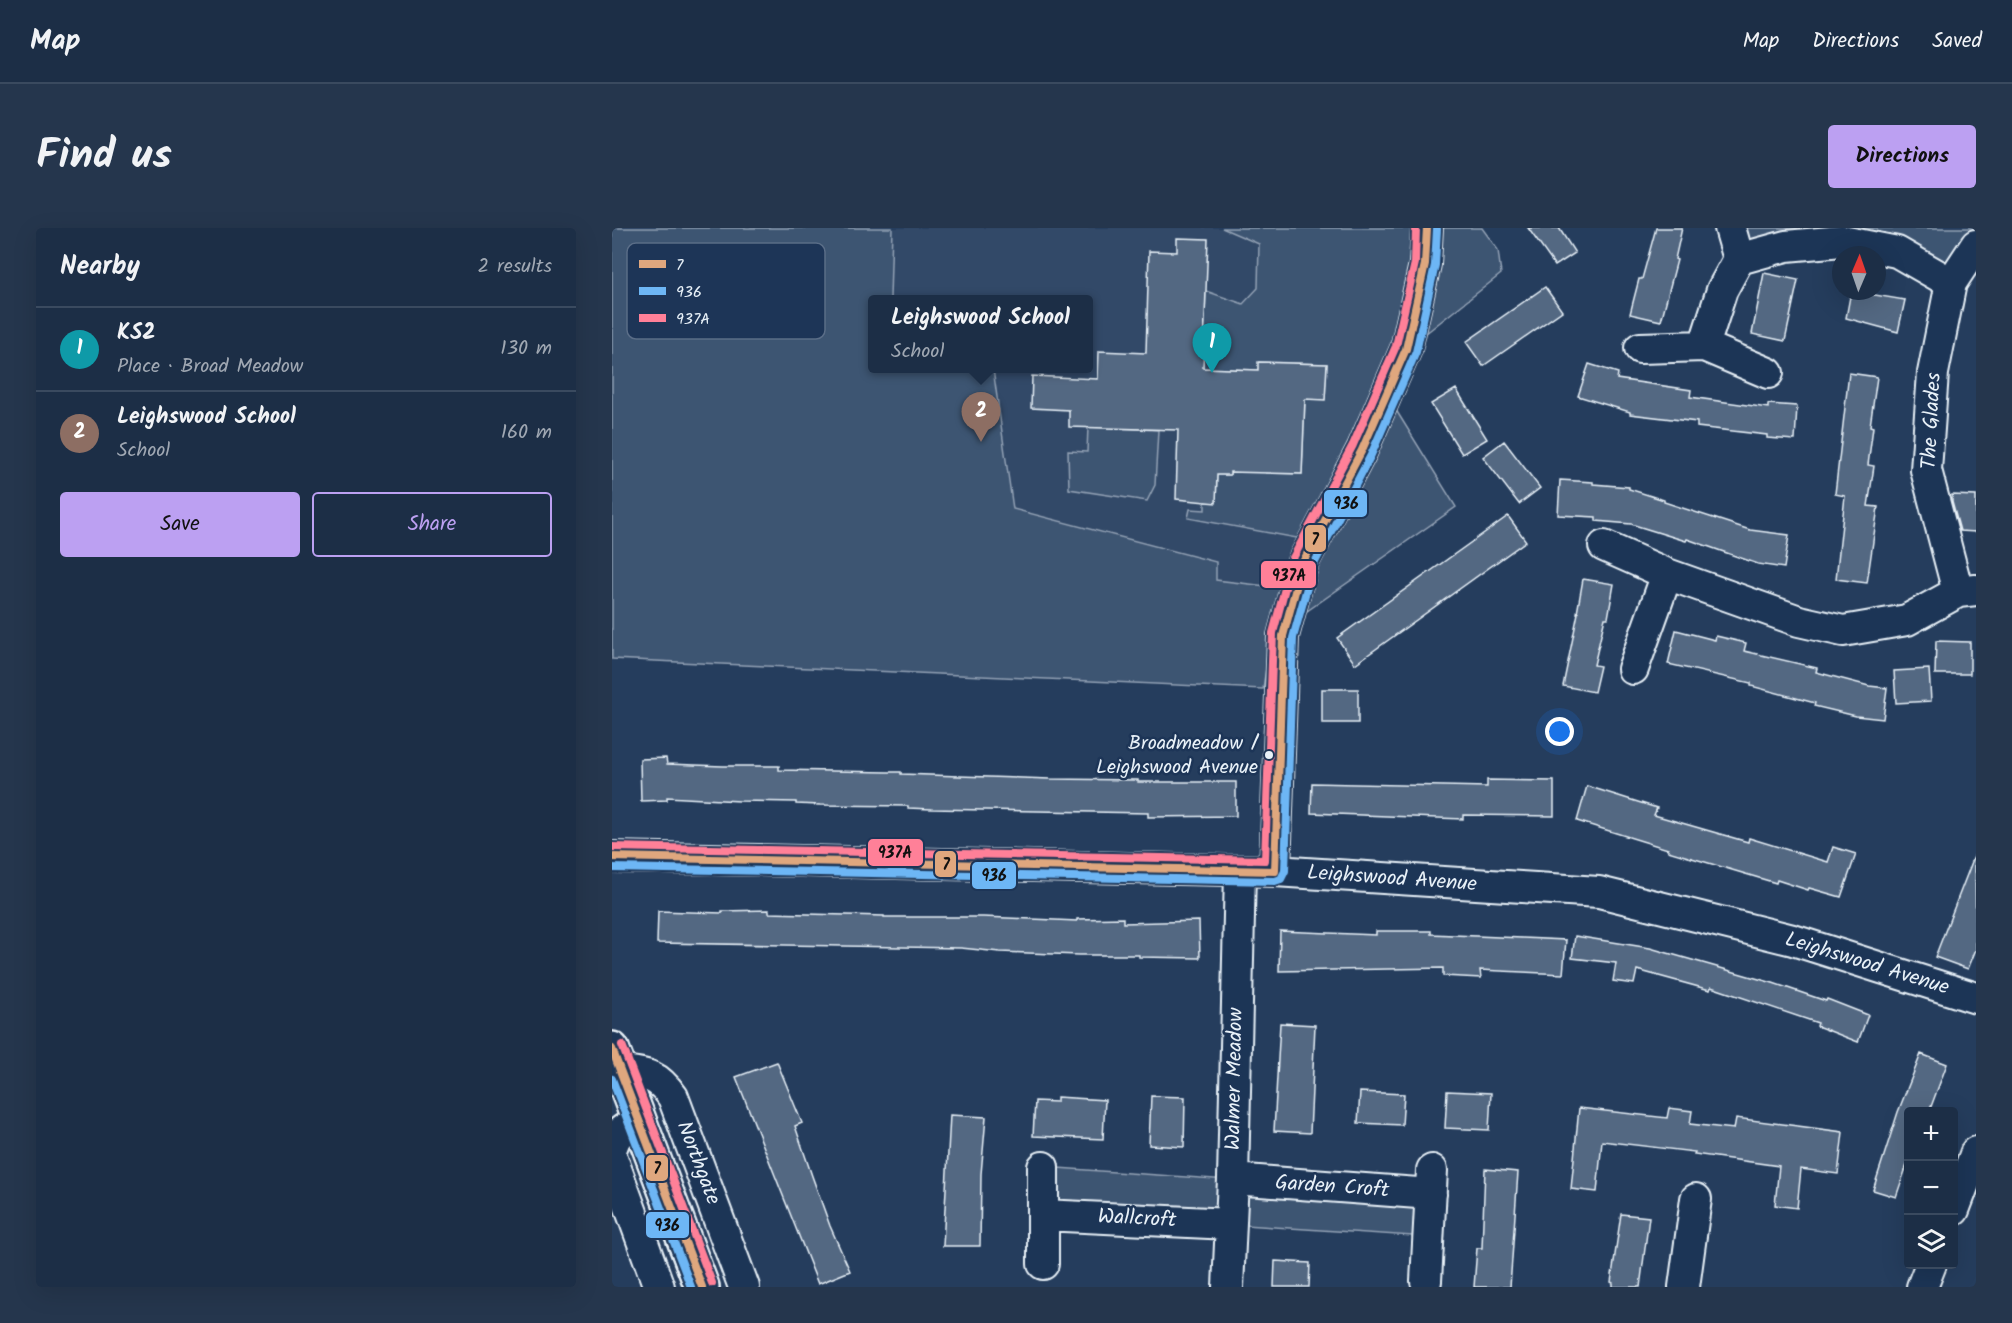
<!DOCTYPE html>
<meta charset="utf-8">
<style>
body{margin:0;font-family:Kalam,sans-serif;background:#25364d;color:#f1f3f6}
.controls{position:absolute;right:18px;bottom:18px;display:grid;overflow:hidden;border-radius:6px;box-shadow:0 6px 24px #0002}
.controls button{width:54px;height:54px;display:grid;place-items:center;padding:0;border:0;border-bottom:2px solid #3a4a5f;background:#1c2e46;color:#f1f3f6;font:30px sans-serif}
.compass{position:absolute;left:1220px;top:18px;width:54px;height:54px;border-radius:50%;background:#1c2e46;box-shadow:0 6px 24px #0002;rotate:2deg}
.you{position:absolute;left:948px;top:504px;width:21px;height:21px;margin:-15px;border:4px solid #fff;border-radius:50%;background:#1a73e8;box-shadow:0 0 0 9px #1a73e833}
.badge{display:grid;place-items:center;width:39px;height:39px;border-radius:50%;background:#bca0f2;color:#fff;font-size:20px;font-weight:700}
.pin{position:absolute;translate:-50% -50px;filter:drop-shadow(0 2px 3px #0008)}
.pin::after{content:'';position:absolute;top:32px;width:21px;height:18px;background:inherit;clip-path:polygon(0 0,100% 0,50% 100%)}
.popup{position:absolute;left:256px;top:67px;width:225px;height:78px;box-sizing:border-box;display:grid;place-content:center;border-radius:6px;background:#1c2e46;filter:drop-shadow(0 2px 4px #0005);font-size:20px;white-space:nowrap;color:#a0a8b3}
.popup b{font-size:22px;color:#f1f3f6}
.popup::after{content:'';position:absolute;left:50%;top:100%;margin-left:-12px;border:12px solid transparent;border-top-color:#1c2e46}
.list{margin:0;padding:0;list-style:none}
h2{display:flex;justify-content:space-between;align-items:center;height:78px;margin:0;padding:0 24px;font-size:26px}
h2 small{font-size:20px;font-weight:400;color:#a0a8b3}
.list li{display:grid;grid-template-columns:39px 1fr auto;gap:18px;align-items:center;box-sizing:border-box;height:84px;padding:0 24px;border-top:2px solid #3a4a5f}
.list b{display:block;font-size:22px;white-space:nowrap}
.list p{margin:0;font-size:20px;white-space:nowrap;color:#a0a8b3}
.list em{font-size:20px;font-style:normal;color:#a0a8b3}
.actions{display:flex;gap:12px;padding:18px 24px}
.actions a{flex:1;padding:14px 0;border:2px solid #bca0f2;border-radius:6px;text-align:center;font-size:21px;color:#bca0f2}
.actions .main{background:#bca0f2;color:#111}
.icon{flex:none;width:33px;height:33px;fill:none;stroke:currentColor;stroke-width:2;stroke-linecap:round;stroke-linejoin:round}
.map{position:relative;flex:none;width:1364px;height:1059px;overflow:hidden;border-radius:6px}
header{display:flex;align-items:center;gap:36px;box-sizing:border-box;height:84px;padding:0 30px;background:#1c2e46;border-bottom:2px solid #3a4a5f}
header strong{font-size:28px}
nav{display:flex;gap:33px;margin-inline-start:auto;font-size:21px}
.intro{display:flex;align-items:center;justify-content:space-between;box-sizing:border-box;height:144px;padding:0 36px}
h1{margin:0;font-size:42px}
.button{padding:15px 27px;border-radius:6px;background:#bca0f2;color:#111;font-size:21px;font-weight:700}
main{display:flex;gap:36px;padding:0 36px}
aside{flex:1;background:#1c2e46;border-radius:6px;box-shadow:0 6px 24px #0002}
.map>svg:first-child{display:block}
.built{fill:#334a68;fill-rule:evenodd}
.green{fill:#3e5472;stroke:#93a2b5;stroke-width:1.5}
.building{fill:#536782;stroke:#e8f1f8;stroke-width:1.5}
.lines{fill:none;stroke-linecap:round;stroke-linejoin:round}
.minor-casing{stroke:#e8f1f8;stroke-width:34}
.major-casing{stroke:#e8f1f8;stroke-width:38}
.minor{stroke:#1d3557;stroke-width:30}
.major{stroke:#1d3557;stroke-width:33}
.bus-1-casing{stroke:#1d3557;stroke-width:12}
.bus-2-casing{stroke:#1d3557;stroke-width:12}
.bus-3-casing{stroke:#1d3557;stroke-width:12}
.bus-1{stroke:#dfa77e;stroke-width:8}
.bus-2{stroke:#6db6f5;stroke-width:8}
.bus-3{stroke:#ff8098;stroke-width:8}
.bus-dot{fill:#e8f1f8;stroke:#1d3557;stroke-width:2}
.labels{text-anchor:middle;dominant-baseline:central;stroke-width:5;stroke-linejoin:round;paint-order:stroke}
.bus-label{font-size:20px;fill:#e8f1f8;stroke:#1d3557;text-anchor:end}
.street-label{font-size:21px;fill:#e8f1f8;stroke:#1d3557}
.key{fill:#1d3557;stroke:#5a6d87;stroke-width:1.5}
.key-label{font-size:16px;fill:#e8f1f8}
.line-badge{stroke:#1d3557;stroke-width:2}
.pale-badge-label{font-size:16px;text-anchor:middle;font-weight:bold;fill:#111}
</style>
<header>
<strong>Map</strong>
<nav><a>Map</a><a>Directions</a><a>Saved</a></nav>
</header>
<div class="intro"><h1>Find us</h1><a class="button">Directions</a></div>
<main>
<aside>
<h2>Nearby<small>2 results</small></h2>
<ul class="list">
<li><span class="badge" style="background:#0f9aa8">1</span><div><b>KS2</b><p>Place · Broad Meadow</p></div><em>130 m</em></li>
<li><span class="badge" style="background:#8d6e63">2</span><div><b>Leighswood School</b><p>School</p></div><em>160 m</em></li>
</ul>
<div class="actions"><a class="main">Save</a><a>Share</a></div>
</aside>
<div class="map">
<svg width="1364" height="1059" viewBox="0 0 1364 1059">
<rect width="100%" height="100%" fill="#253d5d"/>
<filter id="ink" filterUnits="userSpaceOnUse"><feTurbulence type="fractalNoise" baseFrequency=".0167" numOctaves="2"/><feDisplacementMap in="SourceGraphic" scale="12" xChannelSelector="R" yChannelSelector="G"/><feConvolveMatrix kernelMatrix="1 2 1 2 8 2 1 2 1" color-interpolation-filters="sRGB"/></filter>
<g filter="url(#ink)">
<path class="built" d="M0,0H804L658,412L651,461L0,431ZM261,71H477V140H261Z"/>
<path class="green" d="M0,0H280L278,71H261V140L381,141L401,281L604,334V352L671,360L658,412L651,461L0,431Z
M610,0H804L785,116L690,311L576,290L578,281L593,282V274H604L605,247H618L620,197L655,198L654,245L690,246L693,171H713L715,136L647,134L646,142L591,140L594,63L631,76L646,60L647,16Z
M815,0H870L886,22L889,46L794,121Z
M1118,0H1364V17L1339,55L1285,24L1127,31Z
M779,174L844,279L685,390L697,340Z
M476,199L546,202L543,257L535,273L457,261L456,223L475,224Z
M431,939L819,966L816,1009L618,996L431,987Z"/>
<path class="building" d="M916,0H947L963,25L943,38Z
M1044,0H1070L1063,31L1065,32L1049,93L1018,86L1027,51H1030Z
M565,10L596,11L591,140L646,142V134L715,136L713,172L693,171L690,246L618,244V247H605L604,275L564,271L566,202L457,199V182L419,180L420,148L486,151L487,123L534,125L537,23L565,24Z
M1152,45L1186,52L1173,113L1140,106Z
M933,59L950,83L871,138L854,114Z
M1239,63L1293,72L1286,104L1234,90Z
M977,136L1006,145L1005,151L1079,162L1078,169L1156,180V176L1185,178L1183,212L1155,210V207L1085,199V194L1018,186V184L966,168Z
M1237,145L1265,149L1258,198L1261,199L1256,237L1262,238L1256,278L1266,279L1255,355L1224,351L1233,268L1223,266Z
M844,161L875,211L850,226L819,176Z
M892,213L928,260L907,276L871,229Z
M948,252L981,254V256L1017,259V261L1052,272V274L1138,302L1177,307L1172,340L1146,336L1075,311L1074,313L1019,296L984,293V289L946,287Z
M1340,267L1364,268V304L1348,303L1340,274Z
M896,288L914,313L743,436L725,410Z
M971,351L1002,356L996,390H993L982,437L988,438L982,464L951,458L966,385H965Z
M1064,402L1103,412L1104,408L1134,415L1132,423L1205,440L1204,444L1257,458L1275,460L1271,491L1244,488L1202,478L1203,475L1139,458V455L1056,436Z
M1324,413L1358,414V446H1323Z
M1317,441L1319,473L1284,475L1282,443Z
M710,461H746V495H710Z
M54,530L55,536L111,538H167V542L275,544H289V546L438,551L526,552V554H624V588L536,589V585L320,581L296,580V578L208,577L184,576V574L128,573L55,569V572L29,573L28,531Z
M875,552L942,553V588L851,587V591L699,585L700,555L875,559Z
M975,558L1045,580L1042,587L1136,614L1137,610L1216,634L1221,619L1244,626L1229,669L1197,660L1196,662L1165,652L1164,655L1056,623V621L965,593Z
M1363,626L1364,721L1356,741L1323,729Z
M157,682V685L272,688V689H371L465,693V691L511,690V695L587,693L588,730L527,729V727H467L388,724L349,720L45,715L46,683L110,685V683Z
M668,703L764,707V703H819V706L954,712L951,746L868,742L869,750L831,748V740L667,743Z
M963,708L1038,720L1161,755L1214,773L1215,771L1256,787L1246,814L1205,798L1206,795L1099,759L1098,762L1025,742L1022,756L1001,753L1004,735L960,730Z
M668,795L703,797L698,905L662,903Z
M1309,826L1335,836L1317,884H1296V934L1284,969L1261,962L1286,884Z
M165,834L190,895L183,898L200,948L218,998L238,1043L206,1056L124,849Z
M835,863L879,865L877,902L833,900Z
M748,864L792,866L790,897L746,895Z
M539,868L573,869L572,919L537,917Z
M445,869L493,872L491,911L421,908L423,873L445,874Z
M967,880L1055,890L1057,880L1080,883L1078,896L1122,901L1124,890L1231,904L1226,946L1189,941L1185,980L1163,977L1167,938L1082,926L1083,924L990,913L985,964L959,961Z
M338,887L374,889L369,946L368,1018H331Z
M873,941L906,944L898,1059H862L865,1020H870Z
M1009,986L1037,989L1028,1059H1001V1055L999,1054Z
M663,1033L698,1035L697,1059H662Z"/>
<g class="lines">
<g class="minor-casing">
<path id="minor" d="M1118,0L1127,31
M1092,118L1110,62L1127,31L1174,18L1230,13L1285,24L1339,55
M1028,120L1092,118L1156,145
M992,318L1055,346L1187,393L1231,403L1295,392L1346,364L1364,362
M1346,364L1314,242L1321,145L1339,55L1364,17
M1021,441L1055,346
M0,629L663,643L987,664L1181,712L1364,770
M663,643L671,408L691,334L750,222L794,121L813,36L815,0
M9,843C35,846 45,846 61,869L132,1059
M0,919C4,904 14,899 27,893
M0,930L47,1059
M621,951L819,966
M1342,982L1364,924
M431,987L618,996
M431,1036V939
M814,1053L820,942
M616,1059L621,951L628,643
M1072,1059L1084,971
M1310,1059L1319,1036"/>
</g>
<g class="major-casing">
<path id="major" d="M0,821L90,1059"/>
</g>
<use href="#minor" class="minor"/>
<use href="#major" class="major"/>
<g class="bus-1-casing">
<path id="bus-1" d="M0,629L663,643L671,408L691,334L750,222L794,121L813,36L815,0
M0,821L90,1059"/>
</g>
<g class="bus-2-casing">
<path id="bus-2" d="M0,640L663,653L669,651L673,643L681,410L701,338L759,227L804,124L823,37L825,1
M0,851L79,1059"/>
</g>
<g class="bus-3-casing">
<path id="bus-3" d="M0,619L653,632L661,405L681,330L741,217L784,118L803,35L804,0
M10,817L100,1055"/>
</g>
<use href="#bus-1" class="bus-1"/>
<use href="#bus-2" class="bus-2"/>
<use href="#bus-3" class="bus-3"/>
</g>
</g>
<circle class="bus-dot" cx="657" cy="527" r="5"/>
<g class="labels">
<g class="bus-label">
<text x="646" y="516">Broadmeadow /<tspan x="646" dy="24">Leighswood Avenue</tspan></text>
</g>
<g class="street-label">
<text transform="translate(1320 193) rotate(-87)">The Glades</text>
<text transform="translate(780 651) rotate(4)">Leighswood Avenue</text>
<text transform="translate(1255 736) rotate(17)">Leighswood Avenue</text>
<text transform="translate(623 851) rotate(-89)">Walmer Meadow</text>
<text transform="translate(86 935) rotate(69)">Northgate</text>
<text transform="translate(720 959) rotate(4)">Garden Croft</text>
<text transform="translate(525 991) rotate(3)">Wallcroft</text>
</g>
</g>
<rect x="15" y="15" width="198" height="96" rx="9" class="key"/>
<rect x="27" y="32" width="27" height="8" fill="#dfa77e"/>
<rect x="27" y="59" width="27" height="8" fill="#6db6f5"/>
<rect x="27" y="86" width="27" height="8" fill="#ff8098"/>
<g class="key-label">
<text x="64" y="42">7</text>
<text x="64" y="69">936</text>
<text x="64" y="96">937A</text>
</g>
<g class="line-badge">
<rect x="711" y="261" width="45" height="29" rx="6" fill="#6db6f5"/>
<rect x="692" y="296" width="23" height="29" rx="6" fill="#dfa77e"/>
<rect x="648" y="332" width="57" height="29" rx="6" fill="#ff8098"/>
<rect x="255" y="610" width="57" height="29" rx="6" fill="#ff8098"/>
<rect x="322" y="622" width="23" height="28" rx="6" fill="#dfa77e"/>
<rect x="359" y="633" width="46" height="29" rx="6" fill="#6db6f5"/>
<rect x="33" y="926" width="24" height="28" rx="6" fill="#dfa77e"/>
<rect x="33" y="983" width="45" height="28" rx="6" fill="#6db6f5"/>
</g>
<g class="pale-badge-label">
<text x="734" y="281">936</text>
<text x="703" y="317">7</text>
<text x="677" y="353">937A</text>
<text x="283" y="630">937A</text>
<text x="334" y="642">7</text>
<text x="382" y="653">936</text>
<text x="45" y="946">7</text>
<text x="55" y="1003">936</text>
</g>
</svg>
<div class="controls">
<button>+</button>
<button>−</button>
<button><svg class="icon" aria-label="layers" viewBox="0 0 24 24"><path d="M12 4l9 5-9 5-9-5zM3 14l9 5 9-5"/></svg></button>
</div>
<svg class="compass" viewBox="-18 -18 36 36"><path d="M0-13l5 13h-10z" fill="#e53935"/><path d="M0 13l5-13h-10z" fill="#a0a8b3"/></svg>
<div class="you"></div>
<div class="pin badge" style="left:600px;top:145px;background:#0f9aa8">1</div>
<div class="pin badge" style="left:369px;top:214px;background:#8d6e63">2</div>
<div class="popup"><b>Leighswood School</b>School</div>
</div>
</main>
